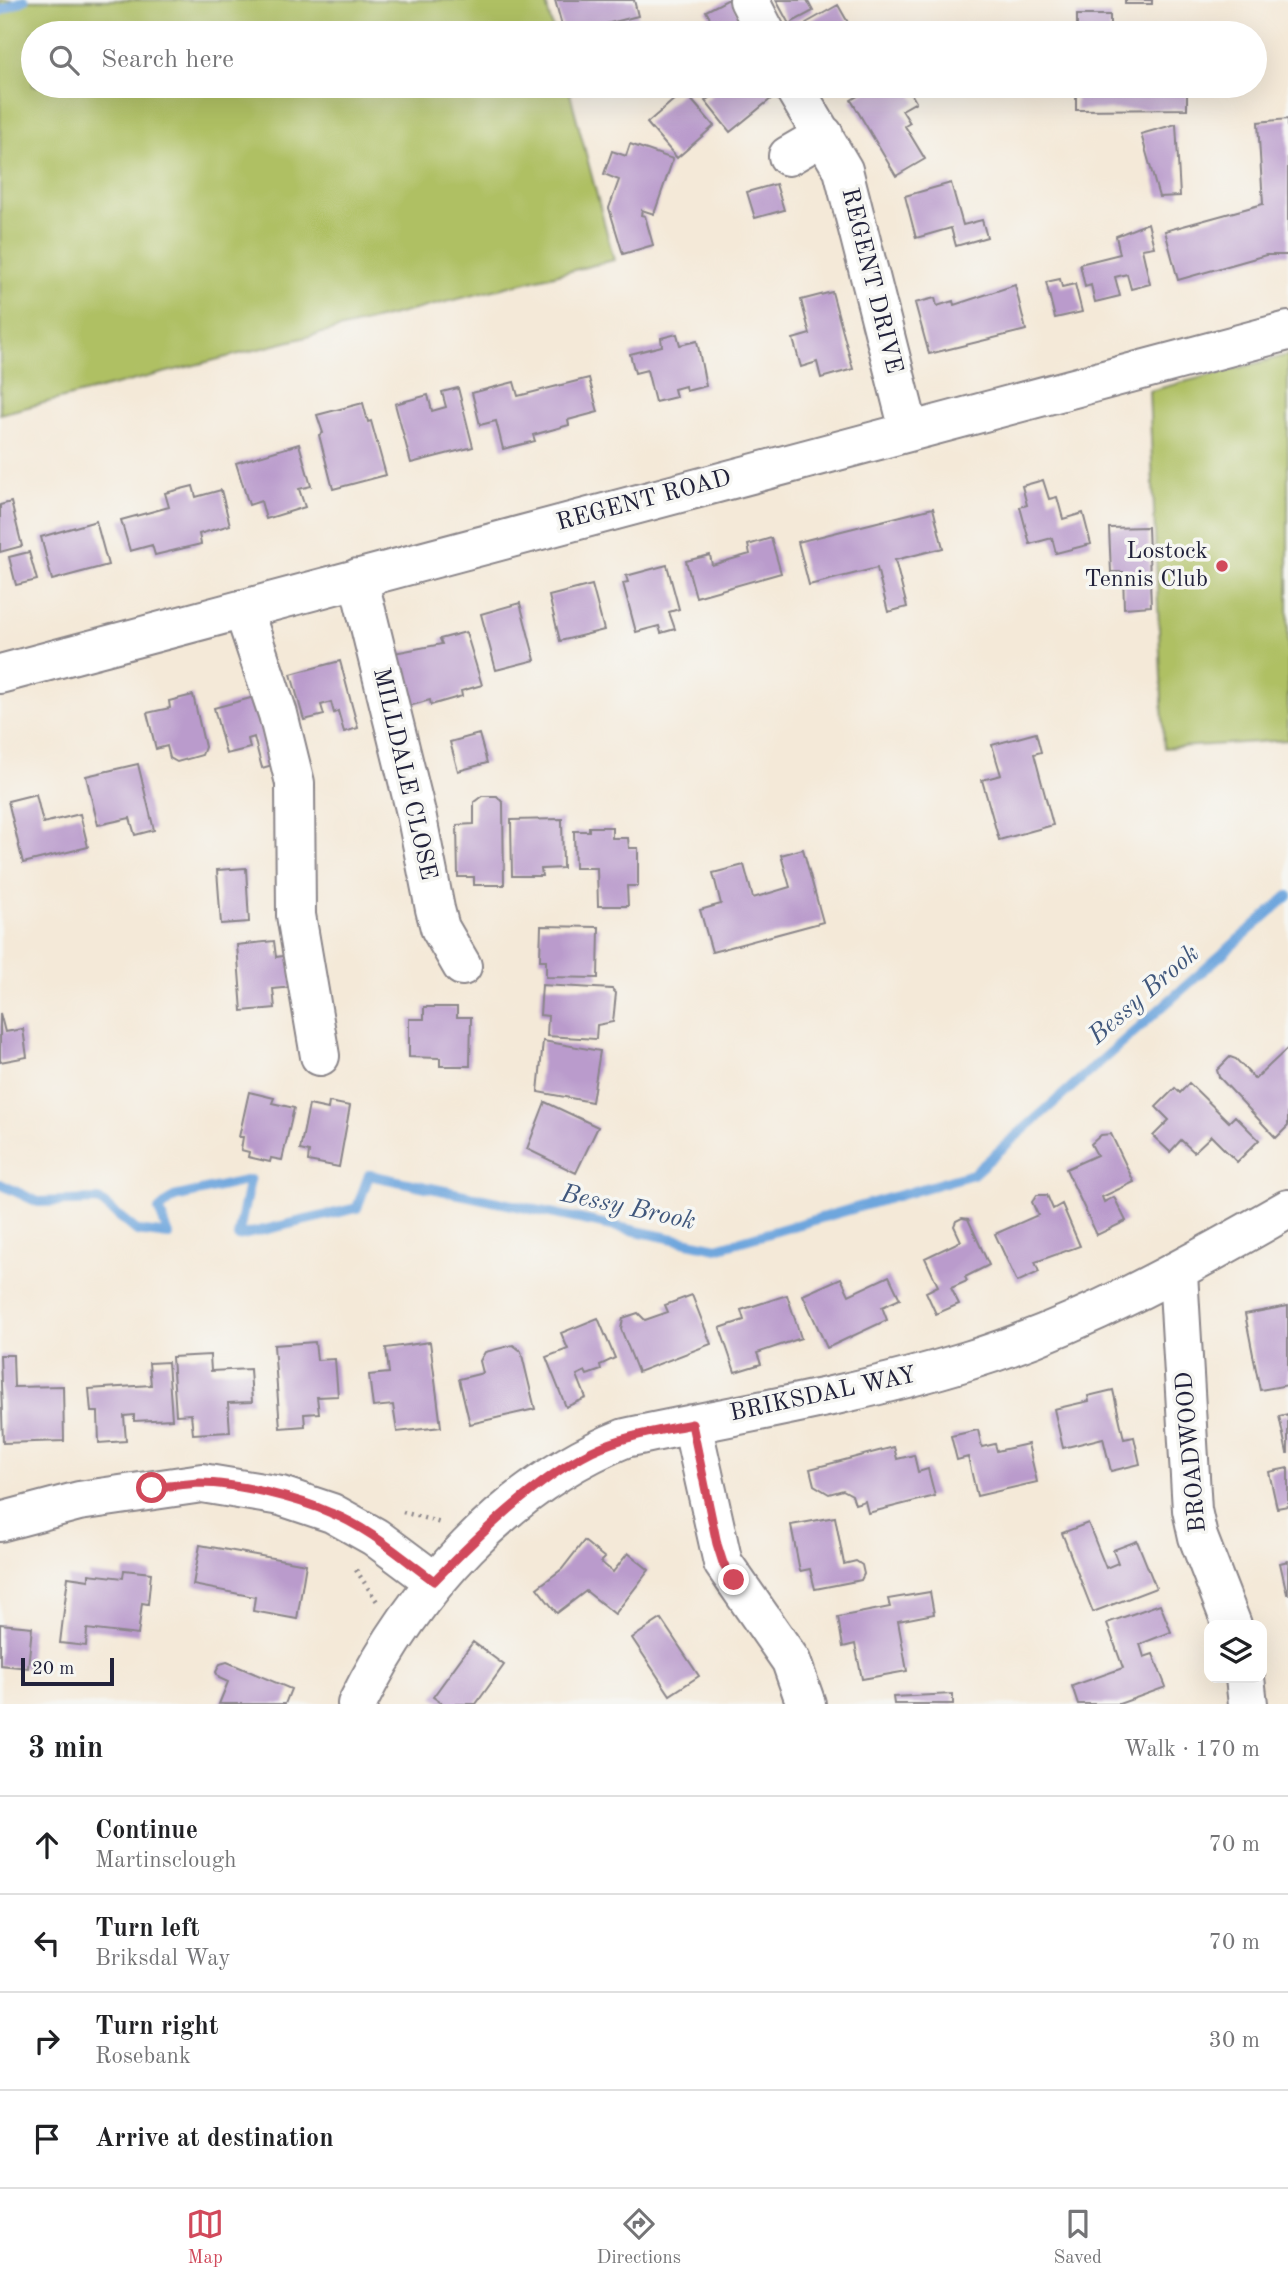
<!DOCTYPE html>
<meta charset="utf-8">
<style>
body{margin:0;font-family:"Old Standard TT",serif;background:#f6f6f6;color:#202124}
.controls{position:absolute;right:21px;bottom:21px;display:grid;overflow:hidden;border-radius:14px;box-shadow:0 7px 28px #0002}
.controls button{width:63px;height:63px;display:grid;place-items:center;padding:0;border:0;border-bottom:2px solid #e0e0e0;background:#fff;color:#202124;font:35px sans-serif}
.scale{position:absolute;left:21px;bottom:18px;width:93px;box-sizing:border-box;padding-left:7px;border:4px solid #22223b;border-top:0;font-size:19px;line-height:24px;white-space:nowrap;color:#22223b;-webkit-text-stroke:5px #f6f6f2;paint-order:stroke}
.stop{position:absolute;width:21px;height:21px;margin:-16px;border:5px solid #d1495b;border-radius:50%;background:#fff}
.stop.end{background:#d1495b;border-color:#fff;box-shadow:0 2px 7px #0008}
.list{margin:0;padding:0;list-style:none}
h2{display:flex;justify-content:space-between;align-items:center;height:91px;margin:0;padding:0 28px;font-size:30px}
h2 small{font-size:23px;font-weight:400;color:#757577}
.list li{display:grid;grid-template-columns:46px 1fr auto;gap:21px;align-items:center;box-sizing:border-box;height:98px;padding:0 28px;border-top:2px solid #e0e0e0}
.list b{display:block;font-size:26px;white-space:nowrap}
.list p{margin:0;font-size:23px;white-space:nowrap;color:#757577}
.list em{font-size:23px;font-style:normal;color:#757577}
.icon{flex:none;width:38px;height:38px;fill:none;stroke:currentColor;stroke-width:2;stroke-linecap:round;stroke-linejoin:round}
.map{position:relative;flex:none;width:1288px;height:1704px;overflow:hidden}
.search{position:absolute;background:#fff;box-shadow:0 7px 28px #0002;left:21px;right:21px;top:21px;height:77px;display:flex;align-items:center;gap:18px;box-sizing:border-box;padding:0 24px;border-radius:38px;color:#757577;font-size:26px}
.sheet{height:483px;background:#fff}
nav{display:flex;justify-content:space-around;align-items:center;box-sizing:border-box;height:98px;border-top:2px solid #e0e0e0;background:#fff;font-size:19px;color:#757577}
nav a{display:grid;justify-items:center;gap:4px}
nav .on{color:#d1495b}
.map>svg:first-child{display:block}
.green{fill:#afc064;stroke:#687150;stroke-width:2}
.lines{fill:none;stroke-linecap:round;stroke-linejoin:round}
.stream{stroke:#6ea6dd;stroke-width:10}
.building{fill:#ba9bcc}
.minor-casing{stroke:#8b868a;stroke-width:42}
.path{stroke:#8b868a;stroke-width:4.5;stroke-dasharray:2 5;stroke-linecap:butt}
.minor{stroke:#fff;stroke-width:38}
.route{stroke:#d1495b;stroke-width:9}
.poi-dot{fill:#d1495b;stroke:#f6f6f2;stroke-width:2.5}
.labels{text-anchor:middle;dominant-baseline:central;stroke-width:7;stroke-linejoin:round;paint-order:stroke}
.street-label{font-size:24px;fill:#22223b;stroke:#f6f6f2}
.poi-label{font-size:24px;fill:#22223b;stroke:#f6f6f2;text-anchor:end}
.water-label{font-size:26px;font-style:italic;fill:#40577c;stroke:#f6f6f2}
</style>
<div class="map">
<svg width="1288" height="1704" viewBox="0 0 1288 1704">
<rect width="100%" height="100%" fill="#f6f6f2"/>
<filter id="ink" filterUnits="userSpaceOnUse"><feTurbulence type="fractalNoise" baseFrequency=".0143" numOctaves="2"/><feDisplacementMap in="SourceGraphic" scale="14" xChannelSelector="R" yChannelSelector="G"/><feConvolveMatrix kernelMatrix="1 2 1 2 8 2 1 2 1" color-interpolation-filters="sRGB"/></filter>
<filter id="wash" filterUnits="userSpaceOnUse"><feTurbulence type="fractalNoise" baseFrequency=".00686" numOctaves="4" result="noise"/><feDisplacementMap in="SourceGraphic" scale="28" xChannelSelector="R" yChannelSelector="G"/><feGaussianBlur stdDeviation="1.57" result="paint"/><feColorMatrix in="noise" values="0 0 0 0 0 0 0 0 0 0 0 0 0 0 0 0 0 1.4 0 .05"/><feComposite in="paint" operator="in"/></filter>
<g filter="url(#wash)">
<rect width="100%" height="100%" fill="#f4e9d8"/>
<path class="green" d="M0,0H545L554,33H33V86H568L614,260L0,414Z
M1288,355V740L1164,748L1149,391Z"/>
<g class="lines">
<path class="stream" d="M0,11L24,0
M0,1184L38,1202L99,1200L137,1231L169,1235L159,1210L174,1197L250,1180L238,1236L357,1208L369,1175L717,1248L973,1174L1288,896"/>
</g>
<g id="blocks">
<path class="building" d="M555,0H634L638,16L598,26L600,33H564Z
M727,0H731L744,24L728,33H718L706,11Z
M776,0H807L813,11L789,24Z
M1125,0H1152V4H1125Z
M838,5L854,33H812L806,23Z
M1077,15H1110V33H1077Z
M709,86H762L772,98L730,132L705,101L715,93Z
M875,86H887L890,91L907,86L916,102L902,110L910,123L905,126L925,159L896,176L851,100Z
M1076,86H1187V109L1076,110Z
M684,91L714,126L677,158L647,123Z
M1288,119V255H1266L1178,280L1165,231L1263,204L1258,122Z
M1176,124L1180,196L1159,197L1141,134Z
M630,144L673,159L654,214L642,210L641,215L645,216L653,245L623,254L609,208L619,180L604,174L612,151L626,156Z
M951,183L963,225L982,220L987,237L956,246L951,228L916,238L905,196Z
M776,184L784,210L755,218L747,192Z
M1148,223L1154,247L1142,249L1150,284L1131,289L1127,274L1115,277L1120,296L1095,302L1091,285L1085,287L1080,264L1120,254L1116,236Z
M1060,279L1062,287L1075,284L1082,312L1055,318L1046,282Z
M1015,285L1026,330L929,354L915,303L935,298L937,306L953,301L954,305Z
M832,292L853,369L821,378L817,362L801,367L793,339L810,334L801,300Z
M677,334L680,345L697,341L706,386L686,391L685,386L674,389L676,397L655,402L647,370L635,373L630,354L662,346L661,338Z
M589,378L598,412L568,420L569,425L533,435L535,441L503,449L496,421L480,425L472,393L514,382L518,396Z
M458,388L473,447L411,463L395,404L428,395L432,411L446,407L442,392Z
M363,403L368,422L371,421L386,475L333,489L319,435L323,433L317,415Z
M299,444L311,486L299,489L305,507L266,519L261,501L249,505L236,463Z
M1043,480L1049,499L1057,497L1063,519L1083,513L1091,544L1056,553L1052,538L1030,544L1020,507L1027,505L1022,486Z
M193,486L196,497L221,490L230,525L199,534L201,544L155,555L152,545L130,551L121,520L169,507L165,493Z
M11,502L22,546L0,552V505Z
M933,508L943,548L895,560L907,607L888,612L877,568L809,585L798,542Z
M96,521L108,565L52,580L41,537Z
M1148,527L1151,606L1124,608L1123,572H1111L1109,528Z
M771,538L781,573L696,597L686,561L710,555L712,565L750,554L748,545Z
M29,552L37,580L16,585L9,557Z
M667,565L679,609L669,612L675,629L661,633L659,626L636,632L623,583L628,582L626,576Z
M592,585L604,630L560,641L549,596Z
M520,603L535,660L496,670L481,614Z
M466,632L482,685L461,691L462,696L431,705L430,700L409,706L394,653L442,644L440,639Z
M340,661L358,728L344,732L338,711L334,713L331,702L321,705L324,715L304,720L291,674Z
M193,695L205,747L202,755L177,762L170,758L167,746L156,749L147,713L170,708L169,701Z
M258,696L279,763L262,768L254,737L248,739L250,748L226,754L214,708Z
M1036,733L1041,752L1034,754L1053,825L999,840L982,780L1001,775L992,745Z
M479,734L487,763L458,771L450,742Z
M138,764L154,830L135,835L130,818L98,825L86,776Z
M36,794L43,823L80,814L88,847L23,863L8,801Z
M482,796H497L503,803L504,885H474V877H458L457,825L474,824V802Z
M562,819L563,868L541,869L542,876H512L511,820Z
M589,827H612V838H628L629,848H638V886H627L628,906H598L597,868H575L574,831H589Z
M803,849L823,922L712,952L700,910L721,904L713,873L744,865L753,898L790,887L781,855Z
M246,868L249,922L221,924L217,870Z
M541,926L599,927L598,978L546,977V960H540Z
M274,941L276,957L290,955L293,987L273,989L275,1008L242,1011L237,945Z
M542,985L612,989L616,993L613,1022L597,1025L596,1039L547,1036L548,1016L540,1015Z
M424,1007H457V1017H471L470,1066H440V1058L409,1057V1019H424Z
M0,1013L5,1032L23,1029L27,1057L0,1062Z
M543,1041L600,1051L592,1102L538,1092Z
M1288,1048V1126L1276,1138L1219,1077L1217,1070L1230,1057L1236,1059L1255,1079Z
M1189,1083L1229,1122L1235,1116L1259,1140L1237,1162L1211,1136L1194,1152L1181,1140L1170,1152L1153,1136L1169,1120L1156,1107L1175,1088L1180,1093Z
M249,1092L274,1098L272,1103L294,1108L282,1160L271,1158L270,1162L248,1157L249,1152L241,1150L243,1137H239Z
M329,1102L350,1106L339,1167L308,1161L309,1152L300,1150L309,1105L328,1109Z
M545,1102L598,1127L576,1173L527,1149Z
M1111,1134L1134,1182L1102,1197L1104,1202L1114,1197L1126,1221L1097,1235L1066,1169L1097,1155L1091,1144L1101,1135Z
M1037,1195H1047L1053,1209L1062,1204L1080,1246L1035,1262L1039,1272L1017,1282L995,1234L1038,1215L1032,1202Z
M962,1218L968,1219L989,1265L965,1277L967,1281L951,1288L959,1304L936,1314L926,1292L938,1286L925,1258L961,1241L954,1226L956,1221Z
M889,1276L900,1299L882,1307L887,1320L827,1348L803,1295L841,1278L849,1295Z
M692,1295L711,1344L638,1372L621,1329L623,1318L638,1313L645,1320L668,1312L665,1305Z
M787,1295L801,1338L757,1353L761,1364L735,1372L720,1328L744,1320L741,1310Z
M1288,1306V1385L1260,1390L1245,1314Z
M598,1318L615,1358L600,1365L601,1370L587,1375L585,1371L577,1375L586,1398L566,1407L546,1357L568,1349L561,1333Z
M315,1342L317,1360L335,1359L338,1396L317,1397L319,1413L304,1414L305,1426L280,1428L274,1345Z
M430,1342L441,1427L397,1432L393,1405L373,1407L369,1375L389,1373L386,1348Z
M513,1345L521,1351L535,1409L470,1424L459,1379L483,1373L480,1361L485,1352Z
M0,1355H13L14,1387L63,1386L64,1441L3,1443Z
M210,1355L211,1371L250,1369L252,1402L228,1403L230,1432L193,1434L191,1414L176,1415L172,1357Z
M168,1362L172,1419L134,1421V1415L124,1416L126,1441L99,1443L98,1412H91L89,1389L151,1385L149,1363Z
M1113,1390L1124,1439L1134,1437L1140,1464L1111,1471L1103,1438L1063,1448L1054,1409L1089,1401L1088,1396Z
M1288,1414V1453H1287L1279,1416Z
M978,1430L982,1447L995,1444L997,1451L1028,1444L1037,1482L977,1496L968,1457L957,1460L951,1436Z
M894,1447L897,1459L914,1455L918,1472L928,1469L935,1496L868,1513L865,1501L855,1504L852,1495L843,1490L829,1494L814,1485L810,1469Z
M1288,1468V1506L1277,1508L1269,1472Z
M835,1517L844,1564L856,1561L862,1565L864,1574L861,1580L815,1589L810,1569L800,1571L791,1525Z
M1088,1523L1106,1568L1118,1563L1113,1550L1137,1541L1156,1588L1093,1612L1062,1533Z
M584,1541L605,1558L601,1562L613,1572L628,1553L649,1570L615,1614L586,1591L557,1613L537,1588L562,1569Z
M200,1545L306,1564L297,1619L253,1611L255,1597L193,1585Z
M1288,1561V1594H1287L1280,1563Z
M124,1570L151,1573L148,1604L142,1603L138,1635L87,1629L86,1646L60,1643L68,1577L89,1580V1574L123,1578Z
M930,1592L934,1614L898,1621L907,1671L862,1679L855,1644L843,1647L838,1617L890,1607L888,1599Z
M1160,1604L1171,1632L1140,1644L1144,1657L1153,1654L1166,1687L1119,1704H1078L1072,1686L1123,1668L1107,1623Z
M661,1619L699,1676L670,1695L632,1638Z
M0,1624L32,1627L28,1668L0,1665Z
M473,1642L504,1665L476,1704H443L433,1697Z
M227,1662L291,1689L285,1704H219L228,1682L219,1678L216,1672L220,1664Z
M953,1694V1704H894L893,1697Z"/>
</g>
</g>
<g filter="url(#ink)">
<use href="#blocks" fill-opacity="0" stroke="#8b868a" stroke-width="2"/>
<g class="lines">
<g class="minor-casing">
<path id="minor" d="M749,0L766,33
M793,86L843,170L909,430
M788,156L824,135
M358,578L416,813L435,909L440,928L462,966
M243,609L278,714L295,783L296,915L320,1056
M0,674L1288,331
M1178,1273L1192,1510L1198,1537L1232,1625
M692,1424L723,1563L791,1661L806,1704
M0,1522L79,1501L202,1483L281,1496L332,1513L375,1537L434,1581
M1245,1678L1248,1704
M357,1704C412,1592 507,1485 625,1438C739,1414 856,1395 967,1361C1081,1326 1185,1268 1288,1209"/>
</g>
<path class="path" d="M403,1512L441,1523
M356,1570L378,1603"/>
<use href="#minor" class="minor"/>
</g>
</g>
<g class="lines" filter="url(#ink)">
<path class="route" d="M152,1488C168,1486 184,1484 200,1483C236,1483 298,1498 331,1513C369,1528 401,1557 434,1581C477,1537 536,1479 592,1451C623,1436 658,1431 692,1424L717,1544L723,1563L734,1580"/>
</g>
<circle class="poi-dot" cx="1222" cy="566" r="7"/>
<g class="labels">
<g class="street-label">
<text transform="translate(871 281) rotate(76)">REGENT DRIVE</text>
<text transform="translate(644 501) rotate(-15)">REGENT ROAD</text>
<text transform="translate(404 774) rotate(77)">MILLDALE CLOSE</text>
<text transform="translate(823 1395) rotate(-12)">BRIKSDAL WAY</text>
<text transform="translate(1192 1452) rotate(-95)">BROADWOOD</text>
</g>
<g class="poi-label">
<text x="1208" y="552">Lostock<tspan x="1208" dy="28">Tennis Club</tspan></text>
</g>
<g class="water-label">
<text transform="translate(1144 995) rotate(-41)">Bessy Brook</text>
<text transform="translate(628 1208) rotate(12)">Bessy Brook</text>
</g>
</g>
</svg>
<div class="controls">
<button><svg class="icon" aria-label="layers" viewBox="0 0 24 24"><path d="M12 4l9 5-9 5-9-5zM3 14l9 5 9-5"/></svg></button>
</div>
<div class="scale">20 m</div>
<div class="stop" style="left:152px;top:1488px"></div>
<div class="stop end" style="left:734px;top:1580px"></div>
<div class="search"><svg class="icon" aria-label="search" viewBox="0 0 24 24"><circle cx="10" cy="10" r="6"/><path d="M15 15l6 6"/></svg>Search here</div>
</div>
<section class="sheet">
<h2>3 min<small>Walk · 170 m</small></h2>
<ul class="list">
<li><svg class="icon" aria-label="ahead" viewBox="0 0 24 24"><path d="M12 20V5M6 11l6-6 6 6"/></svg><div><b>Continue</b><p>Martinsclough</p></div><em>70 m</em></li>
<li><svg class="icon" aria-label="left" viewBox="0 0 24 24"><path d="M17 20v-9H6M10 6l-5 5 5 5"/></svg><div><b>Turn left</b><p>Briksdal Way</p></div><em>70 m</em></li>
<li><svg class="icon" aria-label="right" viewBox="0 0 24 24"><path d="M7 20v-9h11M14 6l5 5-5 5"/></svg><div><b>Turn right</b><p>Rosebank</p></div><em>30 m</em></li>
<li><svg class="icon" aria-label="arrive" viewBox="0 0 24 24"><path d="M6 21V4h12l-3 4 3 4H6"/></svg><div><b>Arrive at destination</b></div></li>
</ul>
</section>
<nav>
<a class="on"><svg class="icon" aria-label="map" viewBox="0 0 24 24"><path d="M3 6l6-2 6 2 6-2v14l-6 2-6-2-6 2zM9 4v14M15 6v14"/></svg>Map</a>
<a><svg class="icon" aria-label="directions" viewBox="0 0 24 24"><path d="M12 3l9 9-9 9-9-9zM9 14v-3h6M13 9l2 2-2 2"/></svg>Directions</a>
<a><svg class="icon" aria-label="saved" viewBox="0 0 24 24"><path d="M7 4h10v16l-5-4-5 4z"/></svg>Saved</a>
</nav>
